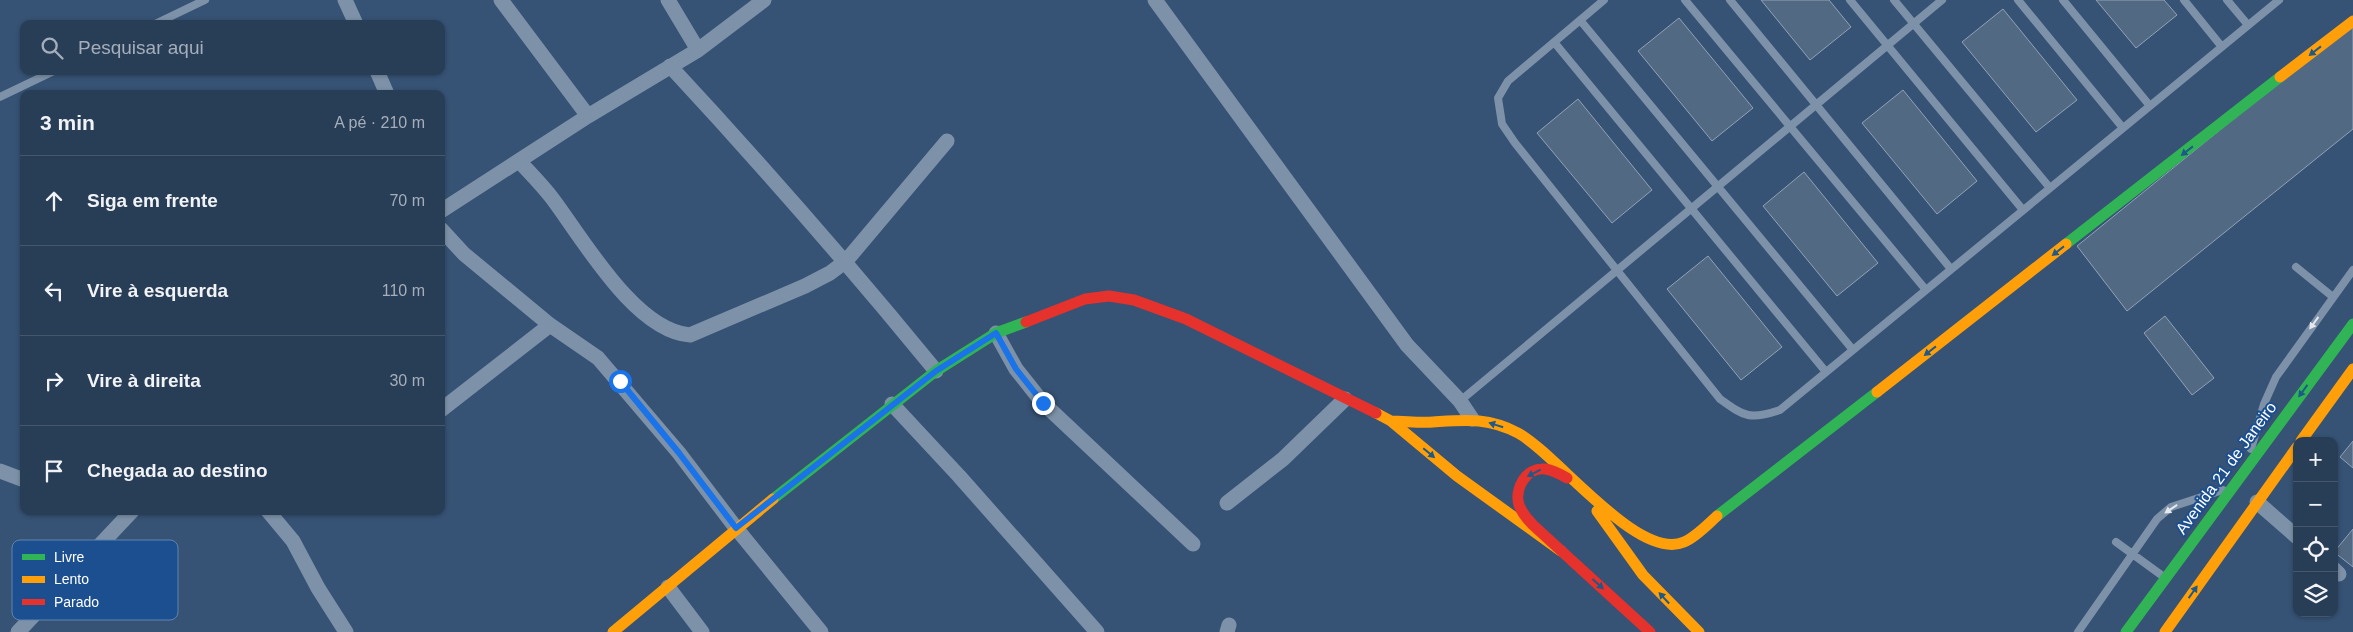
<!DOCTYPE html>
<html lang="pt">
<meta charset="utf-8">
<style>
body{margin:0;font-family:Arial,sans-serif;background:#30455d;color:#f1f3f6}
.controls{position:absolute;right:15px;bottom:15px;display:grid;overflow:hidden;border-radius:10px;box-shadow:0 1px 4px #0004}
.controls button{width:45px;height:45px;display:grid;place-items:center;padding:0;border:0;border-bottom:1px solid #44576d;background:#283e57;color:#f1f3f6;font:25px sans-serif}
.stop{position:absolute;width:15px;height:15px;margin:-11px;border:4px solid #1a73e8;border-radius:50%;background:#fff}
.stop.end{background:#1a73e8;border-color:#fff;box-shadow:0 1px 5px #0008}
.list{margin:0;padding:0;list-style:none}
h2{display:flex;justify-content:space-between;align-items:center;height:65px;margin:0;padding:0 20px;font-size:21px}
h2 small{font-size:16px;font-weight:400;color:#a5aeba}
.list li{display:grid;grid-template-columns:32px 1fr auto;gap:15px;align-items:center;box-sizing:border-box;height:90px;padding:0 20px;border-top:1px solid #44576d}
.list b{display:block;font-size:19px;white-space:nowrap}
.list em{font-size:16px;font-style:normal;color:#a5aeba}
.icon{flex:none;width:28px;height:28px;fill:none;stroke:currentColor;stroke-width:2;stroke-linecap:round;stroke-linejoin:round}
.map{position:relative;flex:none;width:2353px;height:632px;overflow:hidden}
.search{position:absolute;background:#283e57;box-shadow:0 1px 4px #0004;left:20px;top:20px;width:425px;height:55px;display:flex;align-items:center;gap:12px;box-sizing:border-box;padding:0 18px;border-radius:10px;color:#a5aeba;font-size:19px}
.panel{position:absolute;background:#283e57;box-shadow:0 1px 4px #0004;left:20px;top:90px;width:425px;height:425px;border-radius:10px}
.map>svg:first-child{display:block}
.building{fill:#526984;stroke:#92a2b6}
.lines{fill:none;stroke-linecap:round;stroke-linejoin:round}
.lane{stroke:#7d92a8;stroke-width:8}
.street{stroke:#7d92a8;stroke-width:15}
.fast{stroke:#30b455;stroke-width:11}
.slow{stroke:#ff9f0a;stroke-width:11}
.jam{stroke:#e5322d;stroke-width:11}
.oneway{fill:#1d5989}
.oneway2{fill:#e5e9ee}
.route{stroke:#1a73e8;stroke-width:6}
.labels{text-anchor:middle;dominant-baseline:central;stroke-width:4;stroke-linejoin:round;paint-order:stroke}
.street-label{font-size:16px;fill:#fff;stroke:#1b4f8f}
.key{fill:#1b4f8f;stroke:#5f84b1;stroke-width:1}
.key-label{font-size:14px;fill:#fff}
</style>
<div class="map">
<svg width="2353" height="632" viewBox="0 0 2353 632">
<rect width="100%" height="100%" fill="#365274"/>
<path class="building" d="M1761,0H1829L1851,27L1810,60Z
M2096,0H2164L2177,15L2136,48Z
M2003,9L2077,100L2036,132L1962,42Z
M1679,18L1753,108L1712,141L1638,51Z
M2353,22V129L2127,311L2077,246Z
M1903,90L1977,181L1937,214L1862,123Z
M1578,99L1652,190L1612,223L1537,133Z
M1804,172L1878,263L1837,296L1763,206Z
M1708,256L1782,347L1741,380L1667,289Z
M2165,316L2214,378L2192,395L2144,333Z
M2353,441V468L2340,457Z
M2353,529V567L2334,552Z"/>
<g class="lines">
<path class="lane" d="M1604,0L1508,81L1498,98L1502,124L1515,143L1720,399C1745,417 1750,420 1780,410L2279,0
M1685,0L1926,290
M1730,0L1951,269
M1850,0L2023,210
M1894,0L2050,188
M2018,0L2123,128
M2063,0L2150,106
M2184,0L2222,47
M2227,0L2248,25
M1580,20L1853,350
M155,24L205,0
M1554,42L1826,372
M0,97L54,71
M2296,267L2333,297
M1460,401L1942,0
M2251,449L2264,404L2276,377L2353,270
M2116,542L2164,577
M2078,632L2157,519L2171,507L2223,490"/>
<path class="street" d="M345,0L356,24
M501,0L588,116
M668,0L698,50
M1155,0L1407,345L1460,401L1472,419
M670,66C762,165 850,266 936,371
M377,71L387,94
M519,161C530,173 542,185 552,198C583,239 635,331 690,335L805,286L830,273L846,261L947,141
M441,211L588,116L698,50L764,0
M441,229L464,254L550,325L598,358L679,453L736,528L821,632
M996,333L1016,369L1043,403L1193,544
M892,404L959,476L1097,632
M441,410L550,325
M0,471L24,480
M2257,502L2297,537
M1227,503L1283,459L1345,399
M268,511L293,541L318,588L346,632
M2334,569L2339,574
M668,587L702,632
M18,632L132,511
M1227,632L1229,625"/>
<path class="fast" d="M2066,244L2280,77
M773,499L936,371L996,333L1026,322
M1717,516L1877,392
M2126,632L2353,324"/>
<path class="slow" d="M2280,77L2353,21
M1877,392L2066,244
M1376,413L1391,421L1457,476L1561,551
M1391,421C1405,421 1419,423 1433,422C1464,420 1488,417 1518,433C1557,454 1638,562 1684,542C1696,537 1708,524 1717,516
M2301,441L2353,369
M1597,511L1643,575L1699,632
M613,632L773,499
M2165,632L2297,447"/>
<path class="jam" d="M1026,322L1085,299L1109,296L1134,300L1186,319L1376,413
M1567,478C1560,474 1553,470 1545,469C1526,467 1514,489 1519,505C1522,513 1527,519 1533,525L1650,632"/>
</g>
<defs><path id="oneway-solid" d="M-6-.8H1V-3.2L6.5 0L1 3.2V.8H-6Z" transform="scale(1.25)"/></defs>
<g class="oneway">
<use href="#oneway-solid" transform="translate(2315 51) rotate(142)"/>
<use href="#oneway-solid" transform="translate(2187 151) rotate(142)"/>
<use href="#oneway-solid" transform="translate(2058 251) rotate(142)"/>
<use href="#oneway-solid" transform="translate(1930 351) rotate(142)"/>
<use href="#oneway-solid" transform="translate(2303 391) rotate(126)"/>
<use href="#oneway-solid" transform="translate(1496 425) rotate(-163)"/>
<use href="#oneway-solid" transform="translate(1429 453) rotate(40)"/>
<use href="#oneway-solid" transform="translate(1534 473) rotate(153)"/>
<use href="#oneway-solid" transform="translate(1598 584) rotate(42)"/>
<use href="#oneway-solid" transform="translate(2193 592) rotate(-55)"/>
<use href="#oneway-solid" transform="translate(1664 598) rotate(-133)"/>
</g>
<g class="oneway2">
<use href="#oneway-solid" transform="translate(2314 323) rotate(126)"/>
<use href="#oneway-solid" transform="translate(2171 509) rotate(146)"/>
</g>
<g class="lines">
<path class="route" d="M620,381L679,453L736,528L936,371L996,333L1016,369L1043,403"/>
</g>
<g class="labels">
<g class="street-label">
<text transform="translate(2226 468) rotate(-54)">Avenida 21 de Janeiro</text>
</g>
</g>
<rect x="12" y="540" width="166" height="80" rx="8" class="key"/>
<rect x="22" y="554" width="23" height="6" fill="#30b455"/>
<rect x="22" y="576" width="23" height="7" fill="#ff9f0a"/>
<rect x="22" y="599" width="23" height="6" fill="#e5322d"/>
<g class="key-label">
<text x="54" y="562">Livre</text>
<text x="54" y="584">Lento</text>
<text x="54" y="607">Parado</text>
</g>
</svg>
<div class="controls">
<button>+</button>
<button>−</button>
<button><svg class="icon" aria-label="locate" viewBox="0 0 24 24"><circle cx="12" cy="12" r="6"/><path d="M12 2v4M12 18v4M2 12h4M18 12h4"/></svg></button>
<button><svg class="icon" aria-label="layers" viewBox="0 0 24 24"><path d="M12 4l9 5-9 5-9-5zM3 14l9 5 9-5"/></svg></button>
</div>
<div class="stop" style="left:620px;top:381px"></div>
<div class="stop end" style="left:1043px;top:403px"></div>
<div class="search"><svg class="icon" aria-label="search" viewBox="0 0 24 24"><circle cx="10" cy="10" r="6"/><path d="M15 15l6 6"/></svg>Pesquisar aqui</div>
<section class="panel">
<h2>3 min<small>A pé · 210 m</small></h2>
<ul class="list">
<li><svg class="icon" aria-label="ahead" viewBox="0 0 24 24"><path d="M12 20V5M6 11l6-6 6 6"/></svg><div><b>Siga em frente</b></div><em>70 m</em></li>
<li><svg class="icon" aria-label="left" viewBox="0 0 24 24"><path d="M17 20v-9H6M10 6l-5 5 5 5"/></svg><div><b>Vire à esquerda</b></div><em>110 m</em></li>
<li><svg class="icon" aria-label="right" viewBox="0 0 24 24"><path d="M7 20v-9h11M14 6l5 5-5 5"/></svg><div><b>Vire à direita</b></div><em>30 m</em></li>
<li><svg class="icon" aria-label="arrive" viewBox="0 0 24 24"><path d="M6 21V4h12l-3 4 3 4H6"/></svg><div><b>Chegada ao destino</b></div></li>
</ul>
</section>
</div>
